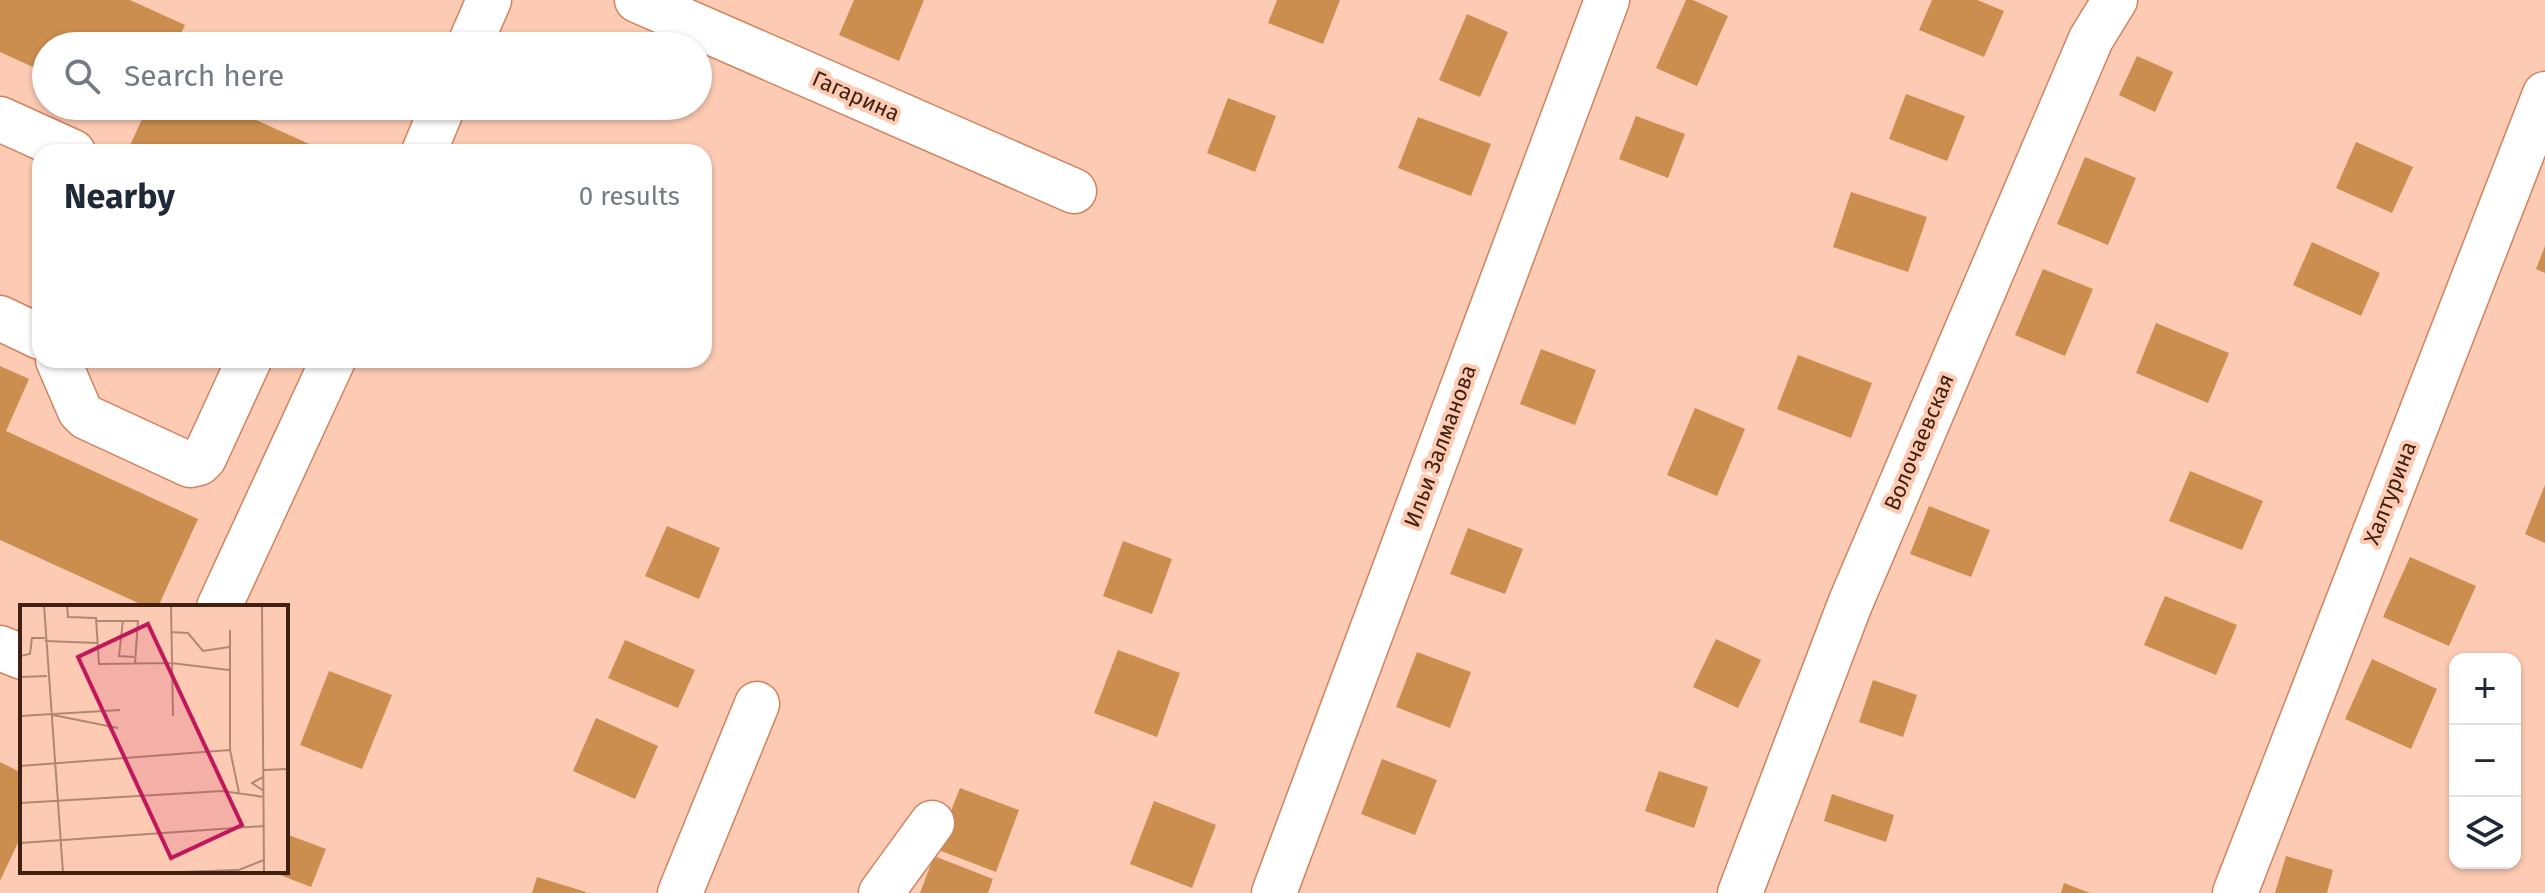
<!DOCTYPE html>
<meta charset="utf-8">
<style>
body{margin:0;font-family:"Fira Sans",sans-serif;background:#f6f6f7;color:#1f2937}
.controls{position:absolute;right:24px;bottom:24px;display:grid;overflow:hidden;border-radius:16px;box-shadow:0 2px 6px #0004}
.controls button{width:72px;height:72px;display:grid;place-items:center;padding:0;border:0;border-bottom:2px solid #e0e1e3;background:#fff;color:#1f2937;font:40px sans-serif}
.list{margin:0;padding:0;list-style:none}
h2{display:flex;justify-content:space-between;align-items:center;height:104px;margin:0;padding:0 32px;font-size:34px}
h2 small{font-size:26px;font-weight:400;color:#747a83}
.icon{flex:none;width:44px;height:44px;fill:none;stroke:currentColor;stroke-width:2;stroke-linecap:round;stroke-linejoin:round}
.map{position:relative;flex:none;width:2545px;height:893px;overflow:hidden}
.search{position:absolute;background:#fff;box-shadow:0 2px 6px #0004;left:32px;top:32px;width:680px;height:88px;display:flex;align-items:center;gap:20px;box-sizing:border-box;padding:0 28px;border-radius:44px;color:#747a83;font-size:30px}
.panel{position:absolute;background:#fff;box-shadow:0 2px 6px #0004;left:32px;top:144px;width:680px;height:224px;border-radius:24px}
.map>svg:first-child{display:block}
.building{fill:#cb8e4f}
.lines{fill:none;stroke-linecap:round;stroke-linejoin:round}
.minor-casing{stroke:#d0825d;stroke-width:47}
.minor{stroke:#fff;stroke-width:44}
.labels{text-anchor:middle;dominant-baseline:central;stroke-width:8;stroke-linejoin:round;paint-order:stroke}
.street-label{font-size:22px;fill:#402011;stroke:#fdcbb4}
.inset-road{fill:none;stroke:#b18773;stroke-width:2}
.view{fill:#c2185b;fill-opacity:0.15;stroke:#c2185b;stroke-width:4}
.inset-edge{fill:none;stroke:#402011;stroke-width:4}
</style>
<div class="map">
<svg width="2545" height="893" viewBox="0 0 2545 893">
<rect width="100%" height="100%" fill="#fdcbb4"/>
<path class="building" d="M0,0H130L185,25L175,46H46V73L0,52Z
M854,0H924L899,61L839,35Z
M1277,0H1340L1323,44L1268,23Z
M1686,0H1693L1728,16L1697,86L1656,68Z
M1932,0H1977L2004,11L1984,57L1919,30Z
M1467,14L1508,32L1480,97L1439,80Z
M2137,56L2173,72L2155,112L2119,95Z
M1906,94L1965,116L1947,161L1889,139Z
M1228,98L1276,116L1255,172L1207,153Z
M118,106H225L327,152H127L143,117Z
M1636,116L1685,134L1668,178L1619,159Z
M1418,117L1491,144L1471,196L1398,168Z
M2356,142L2413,167L2392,213L2336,188Z
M2085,157L2136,178L2108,245L2057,224Z
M1851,192L1927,217L1908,272L1833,247Z
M2312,242L2380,273L2361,316L2293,285Z
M2545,246V273L2536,269Z
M2043,269L2093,289L2065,356L2015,335Z
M2156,323L2229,353L2208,403L2136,373Z
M1541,349L1596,370L1575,425L1520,404Z
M1798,355L1872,383L1851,438L1777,409Z
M0,366L29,379L6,431L198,519L158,607H147L0,540Z
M1695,408L1745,429L1717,496L1667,475Z
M2190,471L2263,501L2242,550L2169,521Z
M2545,485V543L2525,534Z
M1929,506L1990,530L1971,577L1910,554Z
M667,526L720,548L699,599L645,576Z
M1468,528L1523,549L1505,594L1450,574Z
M1123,541L1172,559L1152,614L1103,596Z
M2410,557L2476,586L2449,646L2383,617Z
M2165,596L2237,625L2216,675L2144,645Z
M1716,639L1761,660L1738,708L1693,687Z
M625,640L695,670L678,708L608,678Z
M1118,650L1180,673L1157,737L1094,713Z
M1417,652L1471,672L1450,728L1396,707Z
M2372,659L2437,689L2411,749L2345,719Z
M329,671L392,695L362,769L300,745Z
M1873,680L1917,695L1903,737L1859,722Z
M596,718L658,746L635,799L573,771Z
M1382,759L1437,780L1415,835L1361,814Z
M0,762L22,773V834L0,881Z
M1659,771L1708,787L1694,828L1645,811Z
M960,788L1019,810L996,872L936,849Z
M1832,794L1894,815L1886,842L1824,821Z
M1154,801L1216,825L1192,888L1130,864Z
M286,834L326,849L311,887L270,871H286Z
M934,856L993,879L988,893H920Z
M2286,856L2333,870L2327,893H2275Z
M537,877L586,892V893H532Z
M2064,883L2090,893H2061Z"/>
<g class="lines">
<g class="minor-casing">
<path id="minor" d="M637,0L1074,191
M469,46L489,0
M0,119L73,152
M424,152L443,106
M0,318L40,337
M58,360L80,411L86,417L190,465L199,463L204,458L249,360
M219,607L333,360
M0,648L22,657
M680,893L757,704
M881,893L932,823
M1274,893L1607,0
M1740,893L1850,604L2091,39L2115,0
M2235,893L2545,94"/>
</g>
<use href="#minor" class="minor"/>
</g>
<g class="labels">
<g class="street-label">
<text transform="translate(856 96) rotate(24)">Гагарина</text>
<text transform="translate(1919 442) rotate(-67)">Волочаевская</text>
<text transform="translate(1440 446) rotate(-70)">Ильи Залманова</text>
<text transform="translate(2390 493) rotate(-69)">Халтурина</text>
</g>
</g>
<g transform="translate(20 605)">
<rect width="268" height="268" fill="#fdcbb4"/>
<path class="inset-road" d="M24,0L43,268M47,0L48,12L76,13L79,59L151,58L209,65M151,0L153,111M242,0L244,268M103,15L99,51L114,52M77,16H118L115,58M210,25V145L219,188M151,27L168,28L183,46L209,42M25,36L77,38M0,51L10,49L12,33H25M0,72L27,71M33,110L98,123M0,111L100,105M0,161L210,145M244,165L268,164M243,172L232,178L244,186M0,198L202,186L244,192M0,238L244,221M131,268L217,265M211,268L244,255"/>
<path class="view" d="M128,19L222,220L151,253L58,52Z"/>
<rect width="268" height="268" class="inset-edge"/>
</g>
</svg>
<div class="controls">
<button>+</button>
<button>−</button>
<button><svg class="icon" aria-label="layers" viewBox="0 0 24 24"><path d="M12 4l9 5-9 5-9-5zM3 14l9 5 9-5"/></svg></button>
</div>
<div class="search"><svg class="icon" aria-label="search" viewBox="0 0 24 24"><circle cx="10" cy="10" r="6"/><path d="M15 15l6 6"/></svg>Search here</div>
<section class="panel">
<h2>Nearby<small>0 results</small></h2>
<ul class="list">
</ul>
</section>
</div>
